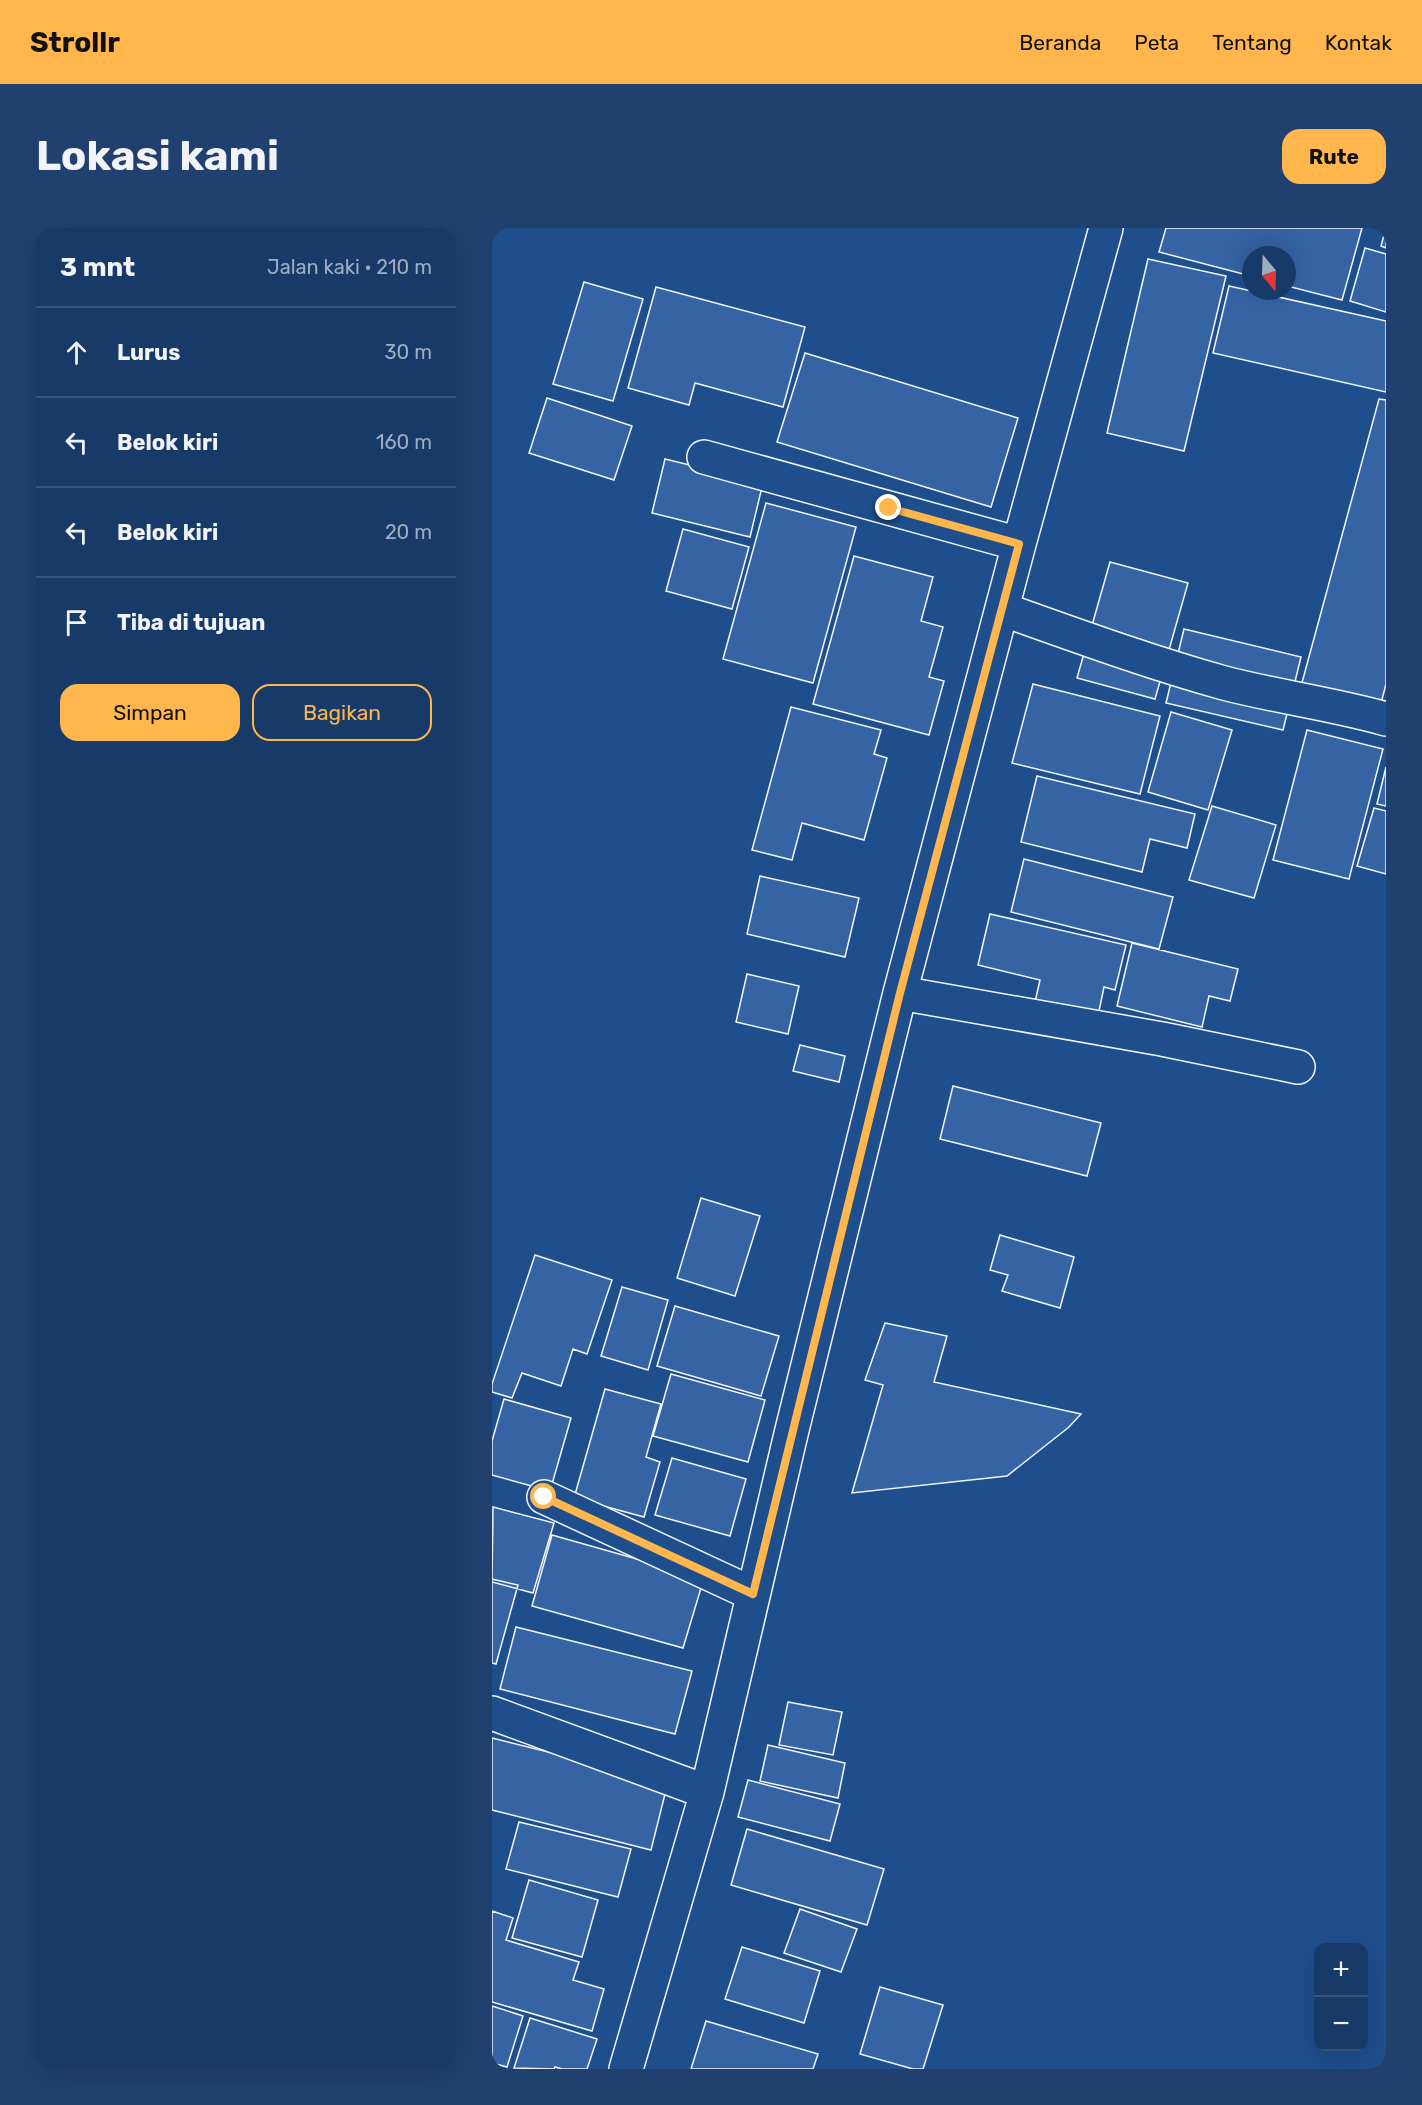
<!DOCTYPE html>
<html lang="id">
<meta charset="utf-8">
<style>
body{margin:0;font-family:Rubik,sans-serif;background:#20416f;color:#f1f3f6}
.controls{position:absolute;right:18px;bottom:18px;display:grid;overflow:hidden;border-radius:12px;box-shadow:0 6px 24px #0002}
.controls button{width:54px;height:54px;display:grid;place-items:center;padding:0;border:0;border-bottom:2px solid #36547d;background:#173a69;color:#f1f3f6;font:30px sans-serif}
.compass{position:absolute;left:750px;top:18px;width:54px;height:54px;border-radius:50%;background:#173a69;box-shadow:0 6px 24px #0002;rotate:161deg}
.stop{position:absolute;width:18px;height:18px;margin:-14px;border:4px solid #ffb74d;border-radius:50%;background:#fff}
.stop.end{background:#ffb74d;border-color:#fff;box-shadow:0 2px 6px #0008}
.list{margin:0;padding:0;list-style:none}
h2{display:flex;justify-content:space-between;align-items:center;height:78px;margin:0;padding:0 24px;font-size:26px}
h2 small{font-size:20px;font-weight:400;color:#9eadc0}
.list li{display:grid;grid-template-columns:39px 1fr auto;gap:18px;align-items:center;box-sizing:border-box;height:90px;padding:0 24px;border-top:2px solid #36547d}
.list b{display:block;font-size:22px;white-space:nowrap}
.list em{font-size:20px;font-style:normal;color:#9eadc0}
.actions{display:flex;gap:12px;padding:18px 24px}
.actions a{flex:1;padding:14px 0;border:2px solid #ffb74d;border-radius:18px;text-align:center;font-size:21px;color:#ffb74d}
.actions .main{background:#ffb74d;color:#111}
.icon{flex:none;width:33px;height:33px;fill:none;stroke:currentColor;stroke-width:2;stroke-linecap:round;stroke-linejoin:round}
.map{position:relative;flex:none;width:894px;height:1841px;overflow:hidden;border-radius:18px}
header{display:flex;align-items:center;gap:36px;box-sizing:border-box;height:84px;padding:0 30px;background:#ffb74d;color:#111}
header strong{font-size:28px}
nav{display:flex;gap:33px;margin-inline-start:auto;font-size:21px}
.intro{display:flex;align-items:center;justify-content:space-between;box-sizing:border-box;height:144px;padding:0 36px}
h1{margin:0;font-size:42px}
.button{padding:15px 27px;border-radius:18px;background:#ffb74d;color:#111;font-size:21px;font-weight:700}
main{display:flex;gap:36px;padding:0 36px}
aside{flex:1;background:#173a69;border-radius:18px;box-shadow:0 6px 24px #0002}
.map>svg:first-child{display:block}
.building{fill:#3563a3;stroke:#f2f6ff;stroke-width:1.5}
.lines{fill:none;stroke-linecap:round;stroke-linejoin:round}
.minor-casing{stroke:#f2f6ff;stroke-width:36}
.minor{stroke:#1f4e8c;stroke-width:33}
.route{stroke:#ffb74d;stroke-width:8}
</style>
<header>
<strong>Strollr</strong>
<nav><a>Beranda</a><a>Peta</a><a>Tentang</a><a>Kontak</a></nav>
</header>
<div class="intro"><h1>Lokasi kami</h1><a class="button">Rute</a></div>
<main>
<aside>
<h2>3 mnt<small>Jalan kaki · 210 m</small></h2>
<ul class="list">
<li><svg class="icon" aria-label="ahead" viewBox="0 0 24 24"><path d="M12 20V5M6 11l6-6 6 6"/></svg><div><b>Lurus</b></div><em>30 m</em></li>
<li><svg class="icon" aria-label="left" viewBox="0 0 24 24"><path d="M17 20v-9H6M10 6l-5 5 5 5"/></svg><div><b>Belok kiri</b></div><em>160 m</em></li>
<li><svg class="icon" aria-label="left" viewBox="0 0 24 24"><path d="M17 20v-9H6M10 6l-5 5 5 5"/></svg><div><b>Belok kiri</b></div><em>20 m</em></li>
<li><svg class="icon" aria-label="arrive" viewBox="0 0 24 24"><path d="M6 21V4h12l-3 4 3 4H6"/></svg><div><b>Tiba di tujuan</b></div></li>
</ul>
<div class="actions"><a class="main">Simpan</a><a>Bagikan</a></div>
</aside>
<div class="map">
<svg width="894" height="1841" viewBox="0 0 894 1841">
<rect width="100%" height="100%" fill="#1f4e8c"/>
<path class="building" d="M674,0H870L850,72L795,58V27H759V48L667,24Z
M894,0V20L889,18Z
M873,20L894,26V84L858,73Z
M656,31L734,48L692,223L615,205Z
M92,54L151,71L121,173L61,156Z
M737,58L894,93V164L721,125Z
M164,59L313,99L291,179L203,155L197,177L136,160Z
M313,125L526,190L499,279L285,214Z
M55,170L140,198L122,252L37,225Z
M887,171L894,172V456L887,483L808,462Z
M173,231L271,255L258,309L160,285Z
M274,275L364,299L321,455L231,431Z
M191,301L257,319L240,381L174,363Z
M362,328L441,349L429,393L451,399L437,449L452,453L437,507L321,476Z
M618,334L696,355L663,471L585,450Z
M692,401L809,429L791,502L674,475Z
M541,456L668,488L648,566L520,535Z
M299,479L389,502L382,526L395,530L372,612L310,595L300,632L260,622Z
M679,484L740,502L716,582L656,564Z
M815,502L891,521L857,651L781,632Z
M894,539V578L885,576Z
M545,548L703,586L695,620L658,611L650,644L529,614Z
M720,578L784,597L762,670L697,652Z
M882,580L894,583V646L865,638Z
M532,631L681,669L667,721L519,684Z
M268,648L367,670L353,729L255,706Z
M498,686L634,717L623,762L612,759L606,788L543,774L548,752L486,737Z
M640,715L746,741L738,773L717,768L710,799L625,778Z
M255,746L307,758L296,806L244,794Z
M308,817L353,828L347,854L301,843Z
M461,858L609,895L595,948L448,911Z
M209,970L268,988L243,1068L185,1050Z
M508,1007L582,1029L568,1080L510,1063L516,1047L498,1042Z
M43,1027L120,1052L95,1126L81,1121L69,1158L30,1145L20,1170L0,1164V1156Z
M130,1059L176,1072L156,1142L109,1128Z
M183,1078L287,1108L269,1168L165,1138Z
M393,1095L455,1108L442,1154L589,1186L577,1199L515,1248L360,1265L391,1157L373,1152Z
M179,1146L273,1172L256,1234L161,1208Z
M113,1161L169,1176L154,1229L168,1234L152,1289L82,1270Z
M12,1171L79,1190L58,1263L0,1247V1213Z
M180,1230L254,1251L238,1308L163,1287Z
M1,1279L62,1295L41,1365L0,1354Z
M60,1307L212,1350L191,1420L40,1378Z
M0,1351L26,1357L4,1436L0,1435Z
M24,1399L200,1443L183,1506L8,1461Z
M296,1474L350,1484L341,1527L287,1517Z
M0,1510L176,1554L159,1622L0,1582Z
M276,1517L353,1535L346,1570L268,1553Z
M256,1552L348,1576L338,1613L246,1589Z
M27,1594L139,1621L126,1669L14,1641Z
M255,1601L392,1641L375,1697L239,1657Z
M37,1652L106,1672L90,1729L20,1710Z
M308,1681L365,1701L349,1744L292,1725Z
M0,1683L21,1690L14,1712L87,1734L81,1752L112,1761L100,1803L0,1774Z
M250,1719L328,1743L312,1795L233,1771Z
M388,1759L451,1777L431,1841H421L368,1826Z
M0,1778L31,1788L15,1839L0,1835Z
M38,1790L105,1811L95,1841H70L63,1839L62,1841L22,1840Z
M214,1793L326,1826L321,1841H199Z"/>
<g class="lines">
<g class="minor-casing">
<path id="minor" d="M212,229L527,316
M510,381C583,407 657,434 732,455C786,469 841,476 894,491
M408,765L670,811L806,839
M52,1269L261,1366
M0,1485L215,1564
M134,1841L215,1564L299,1206L408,765L527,316L614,0"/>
</g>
<use href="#minor" class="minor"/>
</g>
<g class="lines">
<path class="route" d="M52,1269L261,1366L408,765L527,316L397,280"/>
</g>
</svg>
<div class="controls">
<button>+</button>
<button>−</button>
</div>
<svg class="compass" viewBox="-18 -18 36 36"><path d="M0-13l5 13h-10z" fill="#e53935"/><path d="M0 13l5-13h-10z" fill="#9eadc0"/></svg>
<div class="stop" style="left:52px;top:1269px"></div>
<div class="stop end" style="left:397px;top:280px"></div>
</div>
</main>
